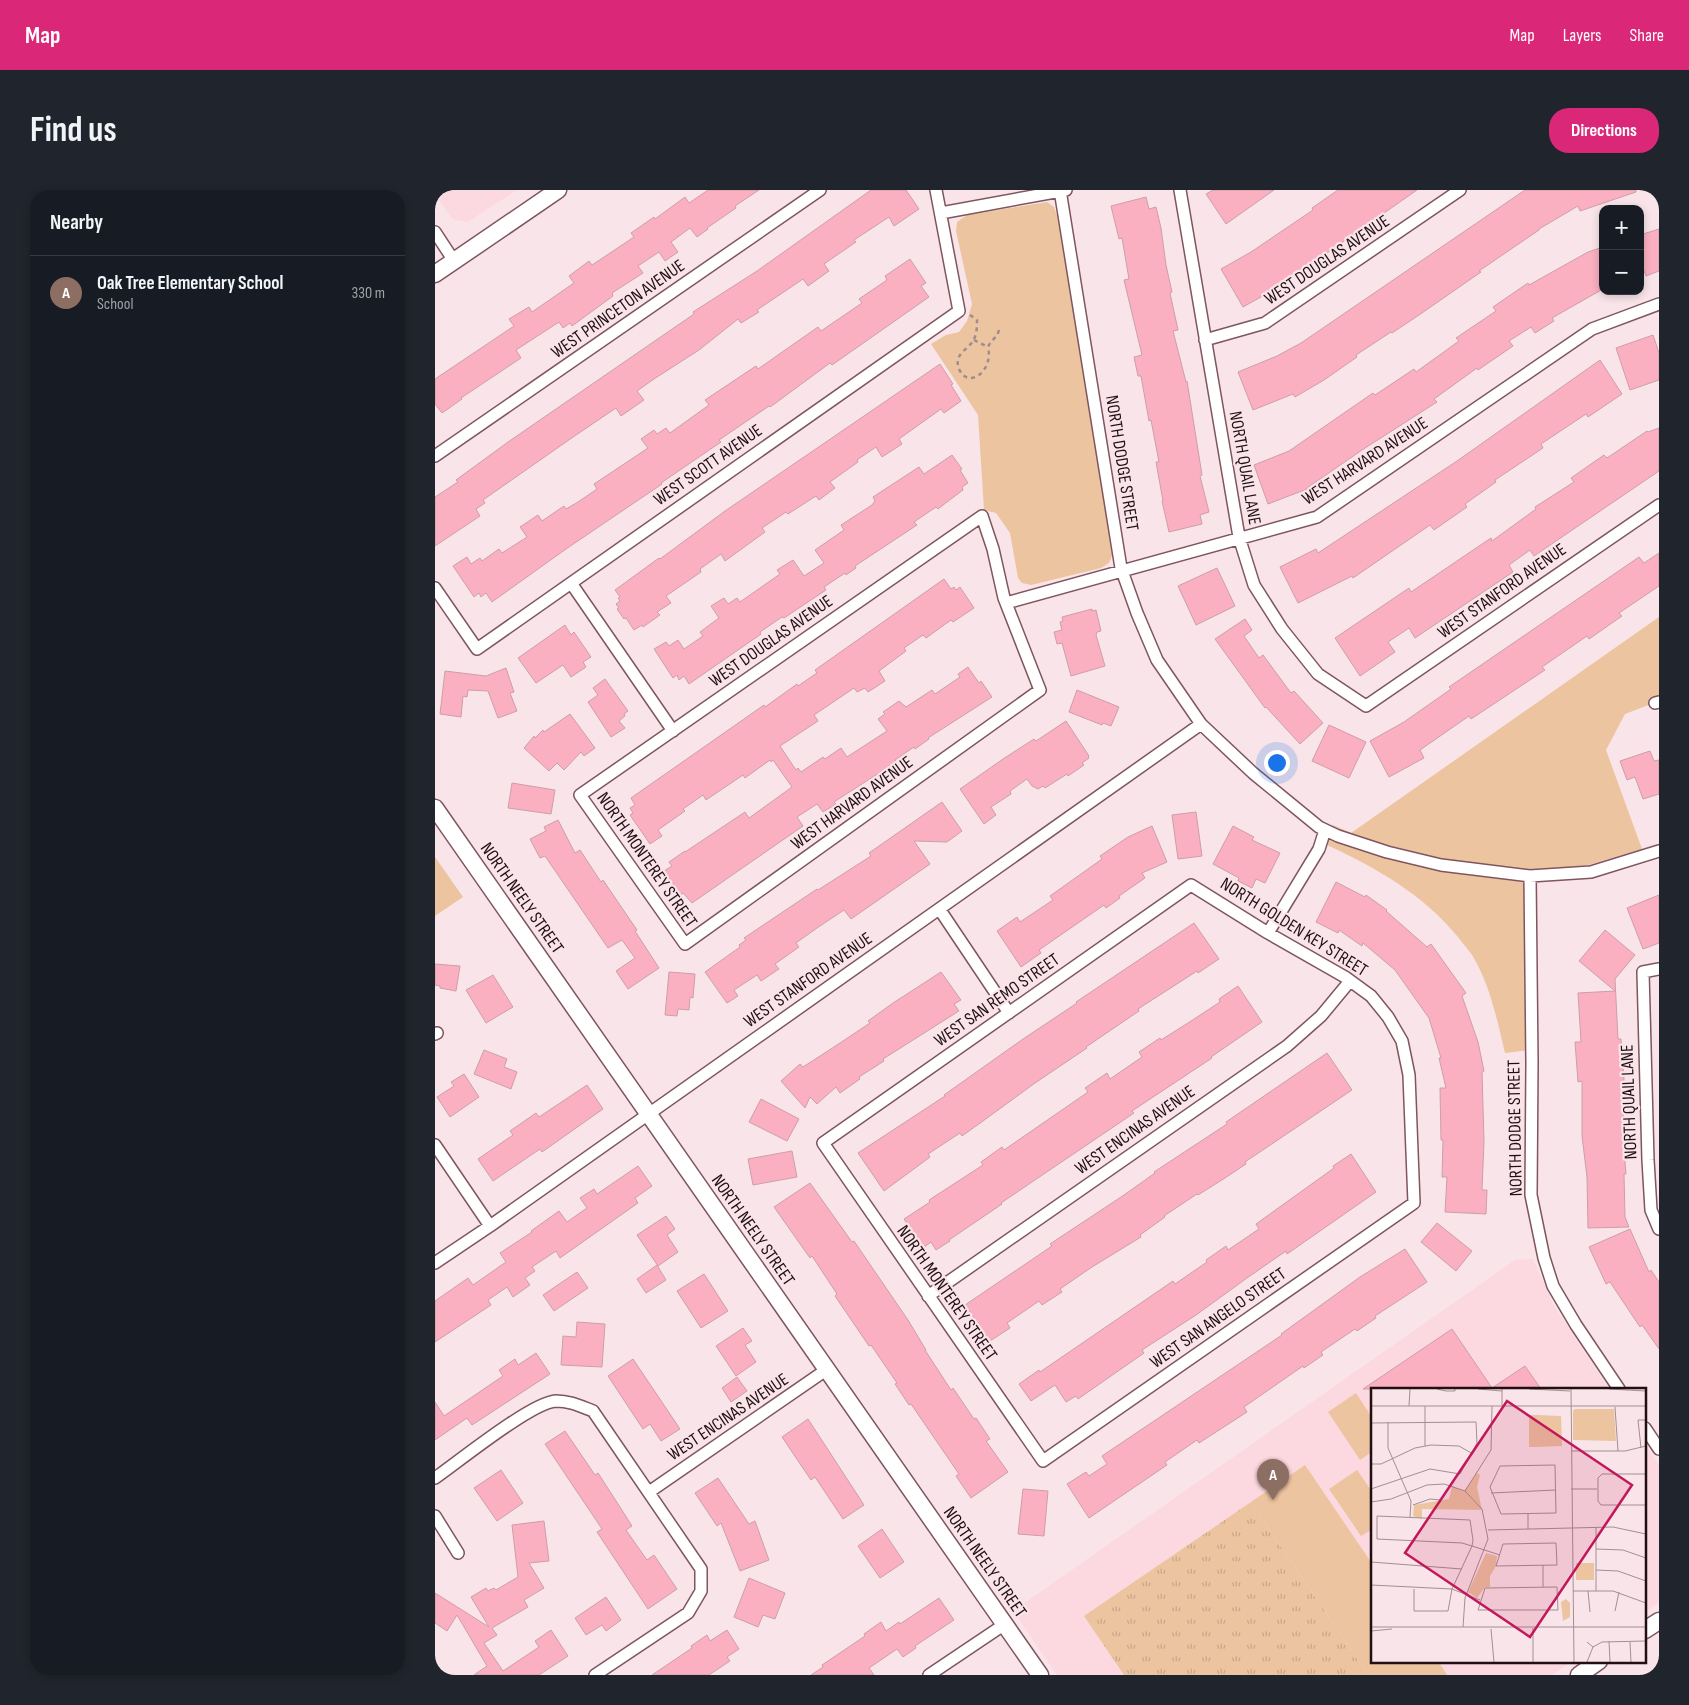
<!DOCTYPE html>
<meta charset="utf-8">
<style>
body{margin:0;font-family:"Sofia Sans Condensed",sans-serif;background:#20242c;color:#f1f3f6}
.controls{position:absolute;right:15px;top:15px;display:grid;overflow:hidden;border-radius:10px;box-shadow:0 2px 8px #0003}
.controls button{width:45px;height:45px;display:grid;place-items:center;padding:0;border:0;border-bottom:1px solid #363941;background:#171b24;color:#f1f3f6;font:25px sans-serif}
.you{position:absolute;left:841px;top:572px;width:18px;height:18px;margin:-12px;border:4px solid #fff;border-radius:50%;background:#1a73e8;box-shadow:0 0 0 8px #1a73e833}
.badge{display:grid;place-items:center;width:32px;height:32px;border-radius:50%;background:#db2777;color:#fff;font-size:16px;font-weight:700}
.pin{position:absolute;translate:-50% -41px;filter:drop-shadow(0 1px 2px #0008)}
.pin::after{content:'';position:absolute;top:26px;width:18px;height:15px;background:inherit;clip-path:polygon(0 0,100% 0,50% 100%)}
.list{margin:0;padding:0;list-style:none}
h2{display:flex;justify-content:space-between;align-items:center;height:65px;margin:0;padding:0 20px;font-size:21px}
h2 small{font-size:16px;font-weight:400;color:#9ea1a6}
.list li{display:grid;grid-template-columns:32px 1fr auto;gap:15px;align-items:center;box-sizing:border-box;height:75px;padding:0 20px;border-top:1px solid #363941}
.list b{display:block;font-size:19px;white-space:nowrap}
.list p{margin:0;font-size:16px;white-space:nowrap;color:#9ea1a6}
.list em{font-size:16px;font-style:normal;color:#9ea1a6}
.map{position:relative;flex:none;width:1224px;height:1485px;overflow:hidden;border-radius:20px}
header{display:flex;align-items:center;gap:30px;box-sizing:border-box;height:70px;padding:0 25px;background:#db2777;color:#fff}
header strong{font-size:24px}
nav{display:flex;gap:28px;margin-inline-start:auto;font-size:18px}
.intro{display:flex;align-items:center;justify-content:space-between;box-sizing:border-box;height:120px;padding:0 30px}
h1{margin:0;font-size:35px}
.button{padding:12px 22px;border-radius:20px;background:#db2777;color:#fff;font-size:18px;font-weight:700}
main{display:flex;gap:30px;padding:0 30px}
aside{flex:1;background:#171b24;border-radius:20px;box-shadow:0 2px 8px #0003}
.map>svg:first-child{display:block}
.built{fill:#fcd8e0}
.grass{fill:url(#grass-tufts)}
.park{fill:#ecc49f}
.building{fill:#fab0c1;stroke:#ce9ea8}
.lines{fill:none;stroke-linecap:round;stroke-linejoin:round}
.street-casing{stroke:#7f555e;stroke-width:14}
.secondary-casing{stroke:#7f555e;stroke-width:19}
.path{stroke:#9f8c90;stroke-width:2.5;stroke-dasharray:4 4;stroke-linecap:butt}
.street{stroke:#fff;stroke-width:11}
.secondary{stroke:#fff;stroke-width:16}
.labels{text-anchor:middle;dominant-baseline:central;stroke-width:4.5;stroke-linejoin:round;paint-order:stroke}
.street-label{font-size:18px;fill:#200f13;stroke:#f9e5e9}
.inset-road{fill:none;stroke:#a28f93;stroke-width:1}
.view{fill:#c2185b;fill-opacity:0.15;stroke:#c2185b;stroke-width:2.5}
.inset-edge{fill:none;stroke:#200f13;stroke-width:2.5}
</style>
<header>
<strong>Map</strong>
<nav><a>Map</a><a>Layers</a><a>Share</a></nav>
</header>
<div class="intro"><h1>Find us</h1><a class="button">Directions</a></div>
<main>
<aside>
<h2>Nearby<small></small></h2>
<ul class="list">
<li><span class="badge" style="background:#8d6e63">A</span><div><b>Oak Tree Elementary School</b><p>School</p></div><em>330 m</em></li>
</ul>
</aside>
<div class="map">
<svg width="1224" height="1485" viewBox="0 0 1224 1485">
<defs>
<pattern id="grass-tufts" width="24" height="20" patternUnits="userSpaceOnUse" patternTransform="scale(1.25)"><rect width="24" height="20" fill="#ecc49f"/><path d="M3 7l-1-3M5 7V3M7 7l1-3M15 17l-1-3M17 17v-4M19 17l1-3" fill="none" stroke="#caa788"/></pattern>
</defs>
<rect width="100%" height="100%" fill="#f9e5e9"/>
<path class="built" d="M0,0H82L33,32L20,30L16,27L0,4Z
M1098,1069L1119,1116L1174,1199H938V1471H1138L1117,1485H622L578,1421L1080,1070Z
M1210,1254L1224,1275V1413L1210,1422Z"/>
<path class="grass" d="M816,1312L933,1485H689L649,1426Z"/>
<path class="park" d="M612,12L619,17L624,31L678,363L674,373L666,378L596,395L587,393L583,388L575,343L561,323L549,320L543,225L496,154L511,145L524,142L532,131L537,114L521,41L522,32L532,25Z
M1224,427V511L1190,524L1171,560L1207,659L1153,675L1099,681L1102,859L1070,863C1062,830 1055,794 1037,765C1033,759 1027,753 1023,747C988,704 941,678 892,655L898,635L916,643Z
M0,667L28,707L0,726Z
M921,1203L938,1229V1261L925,1270L893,1222Z
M870,1275L938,1375V1471H1003L1012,1485H933L816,1312Z
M922,1280L938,1303V1339L926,1346L894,1299Z"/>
<path class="building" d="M273,0H324L300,16L301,18L272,38L273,39L262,47L255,38L236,52L243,62L230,71L224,62L203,76L208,83L177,103L178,106L137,136L135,133L128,138L124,132L81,160L86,168L26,208L27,209L7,223L0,214V189L79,136L74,129L94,117L97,122L139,93L134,86L154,71L157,75L199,47L196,43L219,27L220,29L250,7L254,13Z
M436,0H471L484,19L459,36L454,27L419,50L421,52L389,74L394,81L373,96L368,89L322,120L324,122L306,133L303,129L264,160L219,189L202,201L209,210L186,226L181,218L141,245L48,310L50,313L41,319L45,326L0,356V307L23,292L21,290L73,252L259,124L258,122L322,81Z
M778,0H839L791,34L771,4Z
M903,0H982L842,98L808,117L786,79L816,62L878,20L877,18Z
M1090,0H1201V2L1145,21L1143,16L1104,39V40L1044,81L1046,82L984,125L957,143L956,142L921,165L922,167L889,190L860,207L858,204L818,220L803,182L842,166L866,153Z
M711,7L714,19L721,17L726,38L731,75L737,102L735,103L743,140L738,141L751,192L752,191L767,285L765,286L774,322L765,325L767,334L734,342L727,311H728L721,272H724L716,230L714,231L706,186H703L699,167L707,165L689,90L694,89L687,48L684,49L676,16Z
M1224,39V81L1211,86L1205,70V45Z
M1168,57V99L1117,128L1119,131L1100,143L1096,137L1074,151L1078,156L1043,180L1042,178L999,209L1002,212L927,260L872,298V299L833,314L819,275L854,261L938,203L940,205L979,179L981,182L1024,151L1021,148L1061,121L1058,117L1093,93L1094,95L1153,62Z
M475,69L491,93L486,96L494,107L397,175L395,173L342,212L335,217L334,216L284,250L286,252L226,293L227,294L131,359L57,412L51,403L46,407L44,403L39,407L18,376L32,367L36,374L45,368L47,371L64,359L67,363L92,347L85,337L103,325L107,331L129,316L131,319L143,312L162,299L159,294L213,258L206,249L219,240L222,244L231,238L235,243L274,215L270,210L321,176L323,179L383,137L386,141L427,113L424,109L452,90L450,86Z
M1218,145L1224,163V190L1195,200L1181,158Z
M1165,170L1187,204L1153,227L1151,224L1106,254L1108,258L1060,290L1061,292L1030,314L1032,317L999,340L995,335L918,388L917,386L863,413L845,377L881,359L883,363L1022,271Z
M505,174L518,194L516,195L526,211L509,223L506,219L464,249L467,254L447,267L441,257L422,270L423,272L395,292L400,298L384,310L381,306L353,324L351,322L327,338L330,342L290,371L286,364L265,379L266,382L231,406L236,413L222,422L225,425L208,437L207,435L199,440L191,428L189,429L182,419L184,418L181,414L185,411L183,408L185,407L180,400L224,368L225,369L290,321Z
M1224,238V281L1099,366L1095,360L1074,375L1078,382L980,448L974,438L953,452L960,462L925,486L900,448L974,398L976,402L1056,348L1057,351L1101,319L1100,317L1139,292L1136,288L1169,265L1172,268L1212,241L1213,242Z
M517,265L527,279L525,280L533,293L527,297L528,300L512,312L503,319L501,317L479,332L482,335L420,376L421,378L411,385L410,383L389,397L391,400L349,428L347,427L325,442L326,444L254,494L249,486L244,490L242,485L238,488L219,459L231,452L234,456L243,450L249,459L268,446L265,442L284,428L276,416L289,408L293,414L302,408L305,412L345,384L342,380L358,370L369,386L389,373L380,360L409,340L406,335L437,315L440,311L438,307L484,277L489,284Z
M1224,363V396L1184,423L1187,426L1154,449L1152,446L1107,477L1110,480L1036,529L1034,526L985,560L989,568L954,587L935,551L969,532L1016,499L1014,497L1204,367L1209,373Z
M782,378L800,416L761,435L743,396Z
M509,389L516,399L519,397L521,400L525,397L539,418L518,432L516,430L491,448L488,445L469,458L471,461L444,481L450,491L433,502L430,498L422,502L419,498L379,525L383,531L345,556L361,580L363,578L366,582L388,567L390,569L406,558L412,567L452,541L443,529L450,524L448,522L464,511L471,517L497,500L500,504L525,487L523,484L533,477L544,493L546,491L557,507L493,548L494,549L480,559L479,557L460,570L461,572L399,612L401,614L388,622L382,614L362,627L368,636L257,713L248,703L246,705L229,681L237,676L234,672L250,661V662L310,622L314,628L357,597L338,570L336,572L335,570L310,588L308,585L271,610L268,605L248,619L250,621L223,640L227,646L215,654L195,625L198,623L195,618L200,615L196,608L329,515L330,517L362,494L363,496L382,483L380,480Z
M657,419V421L661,420L666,441L662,442L661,445L670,476L636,486L627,453L622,454L619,442L627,440L625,432L628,431L627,427Z
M810,429L817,440L809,446L824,468L828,465L856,503L859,501L888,533L865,554L831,517L830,518L780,449Z
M130,435L136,445L139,442L156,467L148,472L151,477L136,487L128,475L101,493L83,468Z
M71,478L79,502L75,503L82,521L63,528L53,501L33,500L32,507L28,506L26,527L5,524L10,481L51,486Z
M170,489L193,521L189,524L190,526L184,531L190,538L176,547L153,512L163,505L158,498Z
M642,500L684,517L676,536L668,533L667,535L634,522Z
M135,524L160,558L149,566L146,562L129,580L122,573L114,581L89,558L99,546L100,548L108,540L109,542Z
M631,531L654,566L653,567L654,568L647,573L649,575L633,586L632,584L610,598L608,596L603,599L597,596L592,589L575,601L576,604L556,617L561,625L549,634L525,599L568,569L599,549L601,551Z
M894,535L931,552L914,588L877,571Z
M1215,561L1219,571L1224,570V604L1208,609L1200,587L1192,590L1185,571Z
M77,593L120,600L116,624L73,618Z
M507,612L527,641L512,652L479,651L495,674L416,729L409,720L382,738L361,753L364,757L340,774L344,779L326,791L322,785L299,800L303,806L292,813L270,782L305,757L304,755L311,750L309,748L382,699L383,700L436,666L434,663Z
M761,622L767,666L743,669L737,625Z
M123,630L140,663L145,660L166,692L168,690L202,740L200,741L224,778L193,799L181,781L200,768L187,750L173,758L110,666L105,668L95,649L111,641L109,637Z
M717,636L732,672L707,683L710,688L684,706L685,708L671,718L669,715L604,760L606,763L586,777L562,741L582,727L585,732L618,710L615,706L667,669L665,666L693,647Z
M798,636L819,647L817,650L845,663L830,693L821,689L817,698L803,691L804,688L778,674Z
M901,692L930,707L931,705L952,720L951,721L992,757L996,754L1031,803L1027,806L1043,852L1049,881L1047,882L1049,951L1047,1000H1052L1051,1024L1010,1022L1012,987H1007L1008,950H1006L1005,898H1011L1004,868H1006L994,828L960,780L928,753L927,756L904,740L903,743L881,732Z
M1224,705V753L1208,759L1192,718Z
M759,733L784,769L763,783L762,781L703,819L704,821L651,857L652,858L600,893L548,931L527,946L525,943L493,964L495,967L449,1001L423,963L510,906L509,905L588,849L642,813L641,812Z
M1170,740L1200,765L1180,789L1183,849H1186L1189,888L1188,937H1187L1191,984H1189L1190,1027L1194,1037L1153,1038L1152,987L1147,946V891L1143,892L1140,852H1146L1143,803L1180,801L1144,771Z
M0,774L25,776L21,801L5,798V796L0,795Z
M234,782L260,784L258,808L255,807L254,820L243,819L242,826L230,825Z
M506,782L526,810L519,814L524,821L448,869L449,871L424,887L425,889L405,903L401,897L382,914L375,907L370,918L346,891L365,874L368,877L402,855L435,833L433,831L458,813Z
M58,785L78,817L51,833L31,800Z
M803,796L827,832L776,867L777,868L697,921L699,923L566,1013L567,1014L514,1050L515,1051L501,1060L496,1052L488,1058L469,1029L495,1012L494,1010L548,975L546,972L567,957L569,960L653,902L650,898L672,883L675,889L707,867L704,862L725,848L726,850L753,833L785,812L784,809Z
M49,860L72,869L69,877L82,882L76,899L39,884Z
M892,863L917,900L810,972L811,974L790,988L763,1005L762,1004L729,1026L730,1027L705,1045L706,1047L657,1077L625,1099L627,1102L607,1115L604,1111L572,1133L575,1138L555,1151L530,1115L617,1056L615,1054L689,1005L720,983L719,982L792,934L791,932Z
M29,884L44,907L15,927L2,907L19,896L16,892Z
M152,895L168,919L107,962L105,959L58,991L43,969L78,945L75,941L101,923L104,927Z
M326,909L364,929L352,951L314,932Z
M357,961L362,987L318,995L313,969Z
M916,964L941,1002L852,1064L851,1061L812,1088L761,1125L707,1160L709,1163L643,1209L641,1206L631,1212L620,1195L596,1211L584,1194L604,1180L605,1182L738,1091L740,1094L772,1072L771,1070L791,1056L793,1060L824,1039L821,1034L899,978L898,976Z
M203,976L217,996L200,1008L203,1013L125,1068L121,1061L97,1077L100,1081L90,1088L95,1095L78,1107L72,1097L53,1110L56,1115L0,1152V1111L33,1088L38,1095L71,1072L65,1063L97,1042L96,1041L124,1021L132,1032L152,1018L145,1008L159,999L162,1004Z
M375,993L417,1052L419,1051L473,1130L491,1160H490L516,1200L518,1198L539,1229L541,1228L555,1249L551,1251L573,1282L536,1308L521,1286L524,1284L476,1214L474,1215L460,1194L462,1193L436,1155L434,1156L400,1106L402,1104L377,1066L375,1068L339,1017Z
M231,1026L240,1039L232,1045L243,1062L223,1076L202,1045Z
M1002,1033L1037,1061L1021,1081L986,1052Z
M1195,1039L1214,1082L1216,1080L1224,1092V1159L1207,1135L1205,1137L1175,1092L1171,1094L1154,1057Z
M970,1059L992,1092L940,1126L941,1128L922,1141L920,1139L886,1162L888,1165L869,1178L868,1176L809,1217L812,1222L764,1253L762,1250L730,1272L732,1275L654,1328L632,1294L651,1282L654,1286L672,1274L667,1266L847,1145L846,1144L925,1087Z
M222,1075L231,1090L211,1103L202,1089Z
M142,1082L153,1098L119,1121L108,1105Z
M269,1084L293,1121L266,1138L242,1101Z
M142,1132L170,1134L167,1177L126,1175L128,1146L141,1147Z
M308,1138L317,1151L310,1155L321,1172L301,1186L281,1156Z
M1017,1139L1057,1198L1090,1176L1106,1199H928Z
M101,1163L115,1184L37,1235L32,1228L0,1250V1212L9,1226L68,1186L64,1180L80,1169L83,1175Z
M198,1169L245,1239L226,1251L215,1234L208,1239L173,1186Z
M302,1187L312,1201L296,1212L287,1198Z
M373,1229L429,1315L408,1329L380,1287L376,1290L347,1247Z
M130,1241L160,1285L163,1283L183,1314L197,1336L191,1340L212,1370L219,1365L242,1399L213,1419L162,1342L167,1339L110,1254Z
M66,1280L88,1313L62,1331L39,1298Z
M283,1288L314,1334L320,1331L334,1370L305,1381L286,1333L282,1336L260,1303Z
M588,1299L613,1301L609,1346L583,1344Z
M109,1331L114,1371L94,1373L109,1398L89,1410L93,1417L57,1438L62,1445L49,1453L68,1481L104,1457L100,1451L116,1440L133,1466L104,1485H39L52,1476L22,1425L12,1441L0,1433V1403L54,1437L36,1407L51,1398L53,1401L59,1398L61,1400L83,1387L77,1335Z
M447,1339L469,1372L445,1388L423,1356Z
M314,1388L350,1403L340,1429L328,1425L323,1437L299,1427Z
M171,1407L186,1430L171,1441L167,1435L151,1445L140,1428Z
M504,1408L519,1430L480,1456L481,1458L468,1467L462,1459L434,1478L439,1485H376L388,1477L387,1475L430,1446L429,1444L446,1432L451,1441L464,1432L465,1434Z
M292,1440L304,1459L292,1467L295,1471L274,1485H217L257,1458L256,1456L272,1445L275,1451Z"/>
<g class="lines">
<g class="street-casing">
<path id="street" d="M625,0L686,378L702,423L722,470L766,534L818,583L884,637L903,646L952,662L1006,675L1095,686L1156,682L1224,661
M745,0L804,347L819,395L847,439L883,484L931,516L1224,315
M506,23L631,0
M0,42L19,71
M770,150L830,133L1025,0
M0,266L385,0
M547,326L558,359L569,408L605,500L250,754L145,605Z
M136,393L238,541
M0,398L42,459L524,121L501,0
M571,413L882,327L1157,139L1224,114
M1220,513L1224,512
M1095,686L1097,873L1096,1005L1109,1068L1118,1096L1141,1135L1184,1199
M756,695L833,743L910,787L936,806L953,827L967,851L974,885L979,1013L608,1271L388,953Z
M505,720L574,823
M833,743L884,659L890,640
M1224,779L1208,782L1213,970L1216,1020L1224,1039
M0,844L2,843
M0,955L55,1036
M0,1073L55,1036L766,534
M493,1106L852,856L886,826L915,791
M1210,1238L1224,1259
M0,1288C23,1272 97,1212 121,1211C135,1211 145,1216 158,1221L266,1379V1401L253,1423L160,1485
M214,1302L391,1180
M0,1326L23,1363
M494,1485L570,1434"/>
</g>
<g class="secondary-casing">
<path id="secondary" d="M0,84L123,0
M0,618L605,1485
M1210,1440L1224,1431
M1144,1485L1164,1471"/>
</g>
<path class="path" d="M535,125L542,130C542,136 542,143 539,149C534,160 518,163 524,179C533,200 559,181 553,157C556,150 562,148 564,140
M539,150L553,157"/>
<use href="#street" class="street"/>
<use href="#secondary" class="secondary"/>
</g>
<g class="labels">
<g class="street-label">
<text transform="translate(892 70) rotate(-34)">WEST DOUGLAS AVENUE</text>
<text transform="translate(183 119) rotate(-35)">WEST PRINCETON AVENUE</text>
<text transform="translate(930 271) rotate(-33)">WEST HARVARD AVENUE</text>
<text transform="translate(687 273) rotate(81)">NORTH DODGE STREET</text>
<text transform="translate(273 275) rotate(-35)">WEST SCOTT AVENUE</text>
<text transform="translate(810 278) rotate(80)">NORTH QUAIL LANE</text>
<text transform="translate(1067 401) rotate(-35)">WEST STANFORD AVENUE</text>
<text transform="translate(336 451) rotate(-35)">WEST DOUGLAS AVENUE</text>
<text transform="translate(417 613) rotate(-36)">WEST HARVARD AVENUE</text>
<text transform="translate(212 670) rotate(55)">NORTH MONTEREY STREET</text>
<text transform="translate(87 708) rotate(55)">NORTH NEELY STREET</text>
<text transform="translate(859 737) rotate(32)">NORTH GOLDEN KEY STREET</text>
<text transform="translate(373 790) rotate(-35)">WEST STANFORD AVENUE</text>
<text transform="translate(562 810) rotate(-35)">WEST SAN REMO STREET</text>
<text transform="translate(1194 912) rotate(-92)">NORTH QUAIL LANE</text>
<text transform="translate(1080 938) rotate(-91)">NORTH DODGE STREET</text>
<text transform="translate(700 940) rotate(-35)">WEST ENCINAS AVENUE</text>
<text transform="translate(318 1040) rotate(55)">NORTH NEELY STREET</text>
<text transform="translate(512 1103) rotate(55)">NORTH MONTEREY STREET</text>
<text transform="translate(783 1128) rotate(-35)">WEST SAN ANGELO STREET</text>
<text transform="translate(293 1227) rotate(-34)">WEST ENCINAS AVENUE</text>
<text transform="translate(550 1372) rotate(55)">NORTH NEELY STREET</text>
</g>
</g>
<g transform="translate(936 1198)">
<rect width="275" height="275" fill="#f9e5e9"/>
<path d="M166,27L190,28L191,58L166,59ZM195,211L199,215V229L192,233L190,214Z" fill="#ecc49f"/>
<path d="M204,21H243L245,53L202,52V23ZM158,27H166V59H158ZM106,85L109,87L106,99L111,122L51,121V131L42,128L43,117L78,111L81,98L93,103ZM115,165L126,168L125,178L119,188V199H114L106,210L97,204ZM205,175H223V192H205Z" fill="#ecc49f"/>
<path class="inset-road" d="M66,1L75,3H84V1M107,1L131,3M158,1L199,3M200,1L203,274M238,1L275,3M0,18H275M38,18L39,1M54,18V58M131,18V1M244,19L247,63M17,34V60L40,113L39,129M0,35L105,34L106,55L89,86L59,81L0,101M270,60L267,32H275M200,63H254L275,58M0,76H10L44,60L60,57L88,58L102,66M184,77L185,125L130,126L119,99L129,78ZM275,86H231L227,90V113L230,117H275M200,101H226M94,103L120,62L121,18M120,105L185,102M0,114L20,111L56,97L73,96L94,103L111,121L117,151L94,210L92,239M42,117L59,111L70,112M225,139V203M157,141V125M117,142L242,139L275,146M185,155L186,177L125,178L132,156ZM225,161L252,162L275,170M0,174L91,181M172,177V199M225,182L247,183L275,193M0,197L81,201L109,212M186,199L187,222H107L114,200ZM43,201V223H77L81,201L101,158L102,152L99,132L6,128V151L91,155L101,158L129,167M202,203H242L275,215M217,203L219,224M244,223L248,204M0,239H275M162,240V274M120,241L123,274M0,243L21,241M238,253L239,274M216,254L222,259L231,254L275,253M259,254L260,274M216,274L222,259"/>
<path class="view" d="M136,13L261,97L159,249L34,165Z"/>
<rect width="275" height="275" class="inset-edge"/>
</g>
</svg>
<div class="controls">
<button>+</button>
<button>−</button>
</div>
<div class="you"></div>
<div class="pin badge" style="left:838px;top:1310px;background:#8d6e63">A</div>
</div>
</main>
